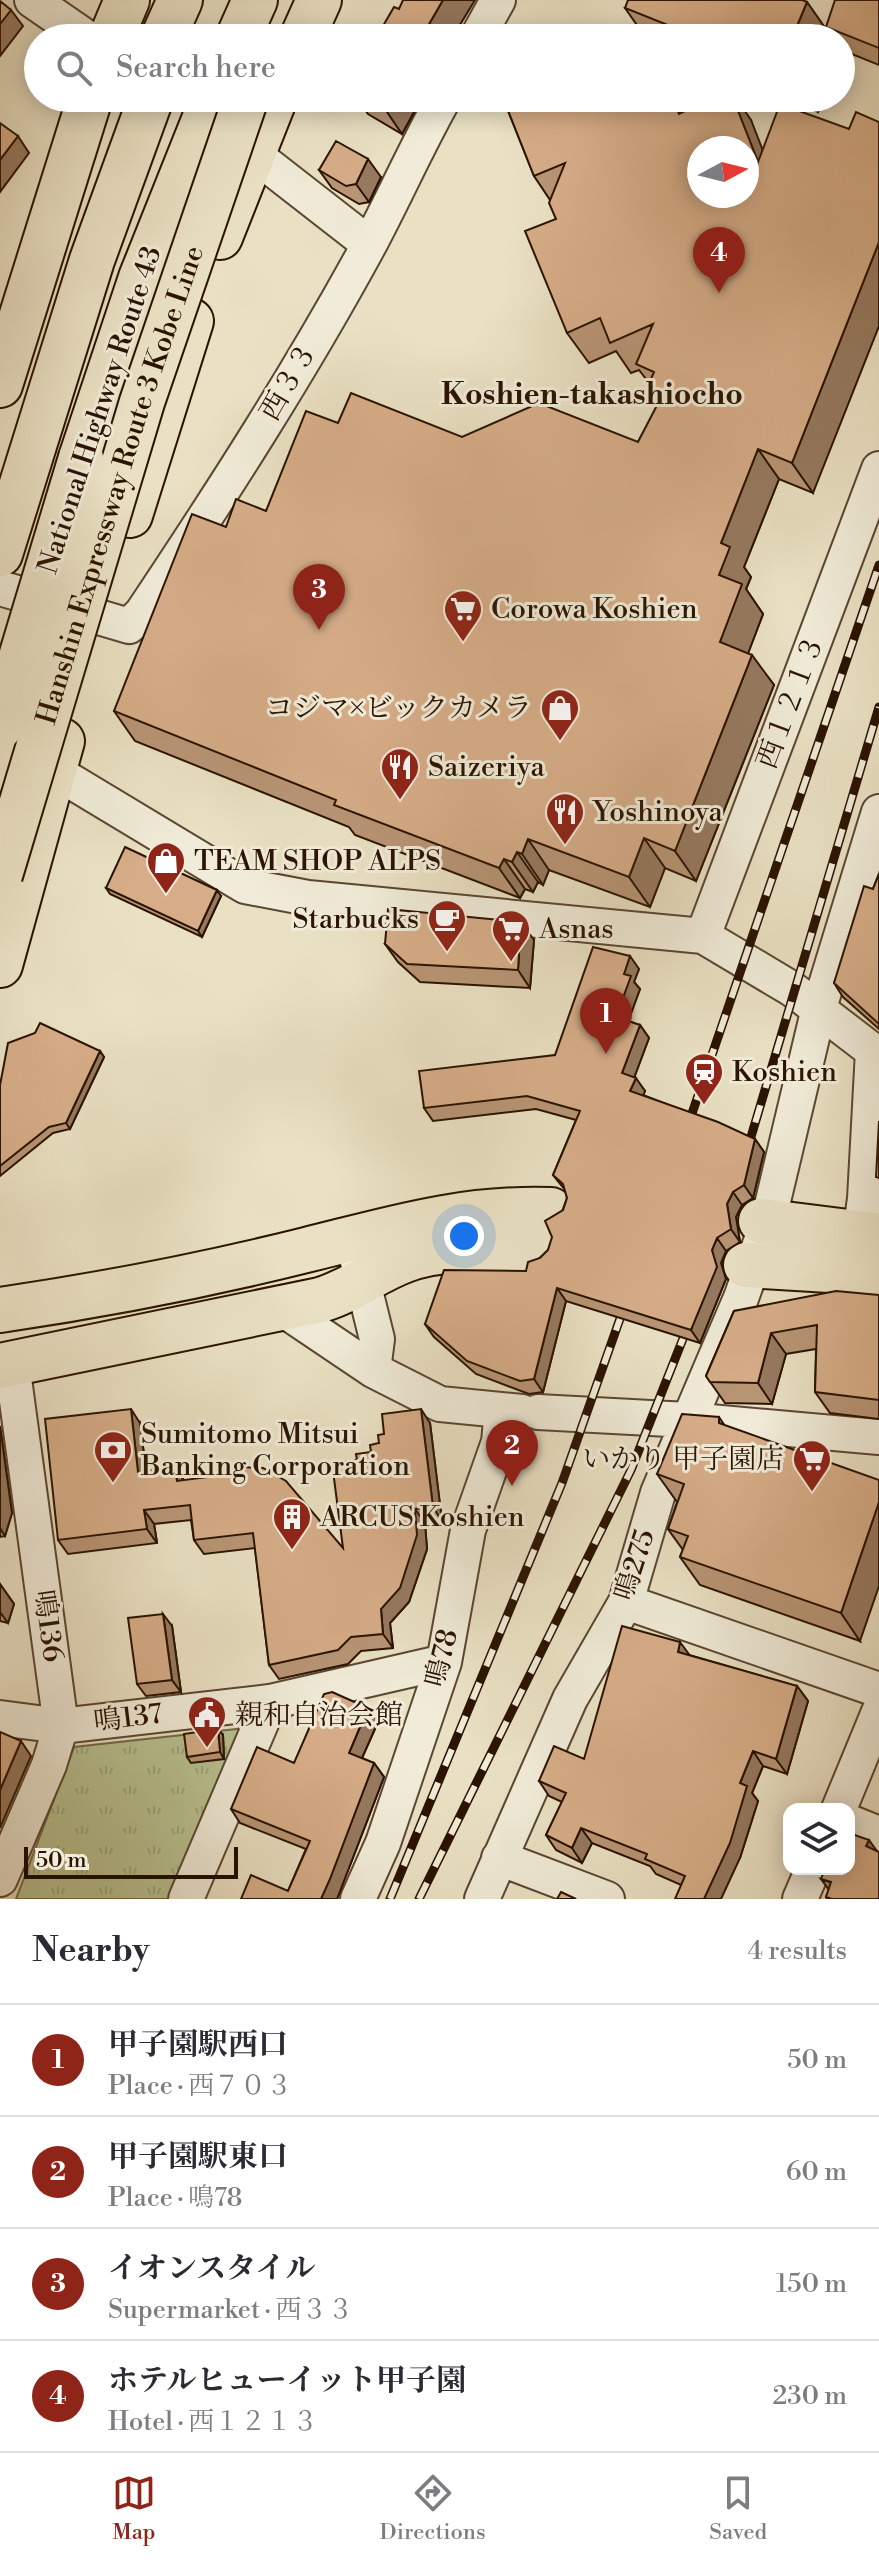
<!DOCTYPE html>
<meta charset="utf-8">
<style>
body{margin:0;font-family:"Libre Bodoni","Noto Serif JP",serif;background:#f7f7f7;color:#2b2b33}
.controls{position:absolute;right:24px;bottom:24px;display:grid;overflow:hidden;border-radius:16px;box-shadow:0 4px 20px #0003}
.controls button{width:72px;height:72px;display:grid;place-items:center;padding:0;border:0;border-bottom:2px solid #e1e1e2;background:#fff;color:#2b2b33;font:40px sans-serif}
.compass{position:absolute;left:687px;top:136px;width:72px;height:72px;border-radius:50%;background:#fff;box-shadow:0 4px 20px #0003;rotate:83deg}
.scale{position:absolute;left:24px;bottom:20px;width:214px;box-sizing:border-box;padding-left:8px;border:4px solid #2a1300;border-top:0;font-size:22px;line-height:28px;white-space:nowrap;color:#2a1300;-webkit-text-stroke:6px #f1ecd9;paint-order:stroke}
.you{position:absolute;left:464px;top:1236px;width:28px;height:28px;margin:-20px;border:6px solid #fff;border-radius:50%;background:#1a73e8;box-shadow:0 0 0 12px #1a73e833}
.badge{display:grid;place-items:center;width:52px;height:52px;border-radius:50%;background:#8f2418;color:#fff;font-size:26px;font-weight:700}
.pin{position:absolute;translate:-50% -66px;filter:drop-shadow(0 2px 4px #0008)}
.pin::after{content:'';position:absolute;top:42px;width:28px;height:24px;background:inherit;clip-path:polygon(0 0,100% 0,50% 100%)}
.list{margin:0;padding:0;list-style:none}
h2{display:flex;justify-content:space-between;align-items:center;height:104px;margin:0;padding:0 32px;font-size:34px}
h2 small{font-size:26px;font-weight:400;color:#7c7c81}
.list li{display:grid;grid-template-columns:52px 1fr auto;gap:24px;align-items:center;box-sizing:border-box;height:112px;padding:0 32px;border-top:2px solid #e1e1e2}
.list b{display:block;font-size:30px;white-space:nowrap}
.list p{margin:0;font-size:26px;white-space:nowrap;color:#7c7c81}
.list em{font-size:26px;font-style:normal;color:#7c7c81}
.icon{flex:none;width:44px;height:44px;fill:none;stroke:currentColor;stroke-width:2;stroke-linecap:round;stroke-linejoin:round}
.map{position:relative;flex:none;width:879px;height:1899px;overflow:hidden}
.search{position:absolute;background:#fff;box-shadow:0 4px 20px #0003;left:24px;right:24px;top:24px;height:88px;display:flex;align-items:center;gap:20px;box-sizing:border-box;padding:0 28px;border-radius:44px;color:#7c7c81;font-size:30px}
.sheet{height:552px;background:#fff}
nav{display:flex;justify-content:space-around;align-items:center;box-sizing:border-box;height:112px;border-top:2px solid #e1e1e2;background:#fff;font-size:22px;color:#7c7c81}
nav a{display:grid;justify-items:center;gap:4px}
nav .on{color:#8f2418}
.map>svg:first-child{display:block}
.grass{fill:url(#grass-tufts);stroke:#726a49;stroke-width:2}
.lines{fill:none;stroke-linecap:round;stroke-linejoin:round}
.minor-casing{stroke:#5a4631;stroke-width:38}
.major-casing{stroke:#2a1300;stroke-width:48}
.highway-casing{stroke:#2a1300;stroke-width:48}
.minor{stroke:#f1ecd9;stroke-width:34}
.major{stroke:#eae1c4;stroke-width:44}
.highway{stroke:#eae1c4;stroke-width:44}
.rail-casing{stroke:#2a1300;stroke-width:9}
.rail{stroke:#f1ecd9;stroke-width:6;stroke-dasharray:18;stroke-linecap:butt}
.highway-bridge-casing{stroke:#2a1300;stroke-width:48;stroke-linecap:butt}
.highway-bridge{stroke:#eae1c4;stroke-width:44}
.wall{fill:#b89575;stroke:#2a1300;stroke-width:2}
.shaded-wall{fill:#96795f;stroke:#2a1300;stroke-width:2}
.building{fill:#d6ad88;stroke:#2a1300;stroke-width:2;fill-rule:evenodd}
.labels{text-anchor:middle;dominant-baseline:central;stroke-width:6;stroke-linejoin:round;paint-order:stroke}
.street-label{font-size:28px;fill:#2a1300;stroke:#f1ecd9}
.poi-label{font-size:28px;fill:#2a1300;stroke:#f1ecd9;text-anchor:start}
.neighbourhood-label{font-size:30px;font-weight:bold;fill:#2a1300;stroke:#f1ecd9}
</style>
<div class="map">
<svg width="879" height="1899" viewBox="0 0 879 1899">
<defs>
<pattern id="grass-tufts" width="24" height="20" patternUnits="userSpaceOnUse" patternTransform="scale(2)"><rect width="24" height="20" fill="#b9c292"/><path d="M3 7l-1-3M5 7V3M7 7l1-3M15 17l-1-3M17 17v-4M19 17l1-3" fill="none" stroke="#9fa67c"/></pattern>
</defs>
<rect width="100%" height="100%" fill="#eae1c4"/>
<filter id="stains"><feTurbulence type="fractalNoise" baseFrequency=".0025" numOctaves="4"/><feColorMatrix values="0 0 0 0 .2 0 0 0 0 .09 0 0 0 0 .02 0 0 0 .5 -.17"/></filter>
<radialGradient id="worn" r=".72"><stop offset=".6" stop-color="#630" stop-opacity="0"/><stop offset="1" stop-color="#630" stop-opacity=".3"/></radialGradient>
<path class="grass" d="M246,1728L171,1899H16L74,1747Z"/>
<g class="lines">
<g class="minor-casing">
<path id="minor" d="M32,0L87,38
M477,38L498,0
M251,152L369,244
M0,588L129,626L142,613C222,493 300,372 369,245C395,196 417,146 444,98
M54,771L245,886L308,898L703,936L792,989L873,1051L865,1199L860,1234
M703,936L879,469
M357,1258L377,1339L373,1370
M281,1308L373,1370L440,1404L522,1412
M538,1412L688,1420L879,1437
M626,1602L879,1690
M0,1718L61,1726L270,1702L444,1662
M839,1809L879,1712
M849,1822L879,1834
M499,1858L607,1899
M0,1879L49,1765L61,1726L12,1364
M186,1899L270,1702
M358,1899L383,1843L444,1662L468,1530L499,1442L502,1411
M482,1899L570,1699L626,1602L658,1493L741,1298L768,1222L819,1008L879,812
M800,1899L813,1869"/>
</g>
<g class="major-casing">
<path id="major" d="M761,1221L879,1236
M746,1265L879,1273
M0,1310C102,1295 206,1275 306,1250C391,1229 462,1207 551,1210
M0,1366L320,1300C351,1291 375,1271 405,1260C444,1245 496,1250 536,1250"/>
</g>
<g class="highway-casing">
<path id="highway" d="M111,38L127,0
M163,38L180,0
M238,38L255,0
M302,38L319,0
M220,237L275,98
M0,385L90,98
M81,458L141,278L213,98
M130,515L191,321
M0,554L92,260L151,98
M0,965L62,741"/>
</g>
<use href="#minor" class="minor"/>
<use href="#major" class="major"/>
<use href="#highway" class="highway"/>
<g class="rail-casing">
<path id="rail" d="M685,1134L879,565
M745,1157L879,707
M390,1899L562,1483L628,1296
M419,1899L631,1470L692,1316"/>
</g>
<use href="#rail" class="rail"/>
<g class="highway-bridge-casing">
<g id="highway-bridge">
<path d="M0,727L81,458"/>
<path id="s1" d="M0,875L142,402L246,98"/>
</g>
</g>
<use href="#highway-bridge" class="highway-bridge"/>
</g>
<path class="wall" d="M879,0V65L842,50L841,38H834L826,27Z
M807,2L832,38H646L625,8Z
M357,98H417L411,108L414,112L402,134L368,114Z
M503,98H680L687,111L751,120L813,493L779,479L744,567L751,577L746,589L763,614L748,653L774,685L696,881L665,868L650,907L549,870L543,885L538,882L533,892L525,889L520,898L355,835L349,827L135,741L114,711L226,527L266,511L338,423L462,437L638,442L659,402L648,386L649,383L639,370L631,373L616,351L589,363L567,333L556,219L550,200L534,176Z
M784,98H824L818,112Z
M319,170L381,177L369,202L359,204L332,188Z
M879,874V1029L843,997L834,983Z
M106,888L221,896L202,937L110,894Z
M534,940L530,988L420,982L398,962L385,944Z
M639,969L634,982L640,989L628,1021L640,1025L649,1038L634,1078L645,1091L643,1095L755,1139L764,1152L753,1198L742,1205L736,1217L740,1242L726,1251L721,1263L726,1279L700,1343L566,1301L543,1392L529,1394L476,1374L434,1337L425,1324L526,1271L548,1250L567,1198L565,1190L553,1175L576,1120L536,1109L433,1121L424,1108L555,1055Z
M100,1051L104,1057L70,1129L53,1133L0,1176V1085Z
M879,1295V1419L830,1413L815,1392L816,1349L786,1354L772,1404L725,1403L706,1376L734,1311Z
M719,1417L725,1426L860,1641L700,1585L680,1557L683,1550L668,1529L677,1502L657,1474Z
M140,1423L146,1471L175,1468L184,1480L343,1548L357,1460L371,1452L379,1443L430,1423L442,1521L425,1523L427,1549L409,1602L390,1623L393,1648L361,1651L348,1664L279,1679L269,1665L255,1548L204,1554L194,1540L191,1520L154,1524L157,1543L68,1554L58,1540Z
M0,1426L12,1513L5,1536L0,1537Z
M0,1584L14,1604L8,1623L0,1621Z
M172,1626L181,1692L146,1696L137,1684Z
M689,1655L797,1686L808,1701L787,1774L763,1766L752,1793L758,1801L740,1858L681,1885L656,1874L650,1866L592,1843L582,1863L556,1850L546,1835L562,1802L549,1796L539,1781L584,1759Z
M378,1722L362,1758L374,1763L384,1777L337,1899L288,1891L306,1849L240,1823L231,1809L294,1763Z
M223,1735L224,1759L191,1763L187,1757Z
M821,1879L879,1899H827L826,1897L829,1890Z"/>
<path class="shaded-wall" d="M443,0H475L452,38H421Z
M807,2L832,38H792Z
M11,10L23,26L0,56V24Z
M391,98H417L411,108L414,112L402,134L385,109Z
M673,98H680L684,104L701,144L679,114Z
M733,98H736L751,120L779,192L758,162Z
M808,98H824L818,112Z
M18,136L29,153L0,192V160Z
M368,159L381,177L369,202L356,184Z
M879,242V326L813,493L792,463Z
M758,449L779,479L744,567L751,577L746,589L763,614L741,672L720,642L719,575L721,543Z
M752,655L774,685L696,881L675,851Z
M644,838L665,868L650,907L629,877Z
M528,839L549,870L543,885L522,854Z
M517,852L538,882L533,892L512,862Z
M504,859L525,889L520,898L499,868Z
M217,890L221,896L202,937L198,931Z
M521,922L534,940L530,988L518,970Z
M630,956L639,969L634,982L640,989L625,1030L616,1017L624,974Z
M640,1025L649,1038L631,1086L622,1073Z
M100,1051L104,1057L70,1129L66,1123Z
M636,1078L645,1091L640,1104L630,1091Z
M755,1139L764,1152L753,1198L744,1185Z
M733,1192L742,1205L736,1217L740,1242L731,1229L727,1204Z
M717,1238L726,1251L721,1263L726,1279L700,1343L691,1330L712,1250Z
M557,1288L566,1301L543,1392L534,1379Z
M771,1333L786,1354L772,1404L758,1383Z
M131,1409L140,1423L148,1486L138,1472Z
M421,1409L430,1423L442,1521L433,1507Z
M0,1426L12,1513L5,1536L0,1528Z
M175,1468L185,1482L177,1481Z
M879,1502V1586L860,1641L841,1613Z
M415,1509L425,1523L427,1549L409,1602L390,1623L393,1648L383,1634L381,1609Z
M144,1510L154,1524L157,1543L147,1529Z
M0,1584L14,1604L8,1623L0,1612Z
M163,1614L172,1626L181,1692L172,1680Z
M680,1642L691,1657L678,1652Z
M797,1686L808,1701L787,1774L776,1759Z
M368,1708L378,1722L358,1767L349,1753Z
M218,1729L223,1735L224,1759L220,1752Z
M21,1741L31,1756L0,1828V1790Z
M753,1751L763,1766L752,1793L758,1801L740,1858L721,1899H704L740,1783Z
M374,1763L384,1777L337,1899H321Z
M581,1828L592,1843L582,1863L572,1848Z
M869,1840L879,1854L866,1846Z"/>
<path class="building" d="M403,0H443L421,38H376L394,7L399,9Z
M628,0H802L807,2L792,38H700L625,8Z
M835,0H879V48L826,27Z
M0,1L11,10L0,24Z
M366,98H391L385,109Z
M503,98H673L679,114L713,98H733L758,162L780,104L849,129L856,112L879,122V242L792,463L758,449L721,543L730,547L719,575L742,584L720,642L752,655L675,851L644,838L629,877L528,839L522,854L517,852L512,862L504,859L499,868L334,805L336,800L114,711L192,514L226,527L236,499L266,511L306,411L338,423L351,393L462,437L539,403L638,442L664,392L648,386L654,372L636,364L653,324L610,343L600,318L567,333L525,231L556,219L549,203L565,163L534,176ZM699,148H747V196H699Z
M0,123L18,136L0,160Z
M336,141L368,159L356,184L346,186L319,170Z
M125,847L217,890L198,931L106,888Z
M879,874V1024L834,983L864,886L873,889Z
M388,909L521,922L518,970L407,964L385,944Z
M593,947L630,956L624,974L631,976L616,1017L640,1025L622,1073L636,1078L630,1091L718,1122L755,1139L744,1185L733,1192L727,1204L731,1229L717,1238L712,1250L717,1267L691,1330L557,1288L534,1379L520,1381L467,1361L425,1324L444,1270L526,1271L528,1262L540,1258L548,1250L552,1237L545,1221L563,1210L567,1198L563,1184L553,1175L580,1111L527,1096L424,1108L419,1071L555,1055Z
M40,1023L100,1051L66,1123L49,1127L0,1166V1085L8,1043L35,1033Z
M879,1121V1178L876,1177Z
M836,1291L879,1295V1400L815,1392L817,1325L771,1333L758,1383L710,1382L706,1376L734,1311Z
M131,1409L138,1472L175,1468L177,1481L240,1473L239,1467L263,1468L286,1481L343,1548L332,1463L357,1460L356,1454L371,1452L370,1445L379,1443L378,1435L384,1434L382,1414L421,1409L433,1507L415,1509L417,1535L400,1588L381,1609L383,1634L351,1637L338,1650L269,1665L253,1533L194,1540L190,1505L144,1510L147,1529L58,1540L45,1419Z
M682,1414L719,1417V1423L879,1480V1502L841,1613L680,1557L688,1536L668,1529L684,1484L657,1474Z
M163,1614L172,1680L137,1684L128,1618Z
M622,1626L680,1642L678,1652L797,1686L776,1759L753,1751L740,1783L747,1786L730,1843L704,1899H675L685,1876L645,1859L647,1854L581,1828L572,1848L546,1835L566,1793L539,1781L554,1746L584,1759Z
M332,1692L368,1708L349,1753L374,1763L330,1879L321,1899H241L251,1875L288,1891L310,1841L231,1809L257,1747L294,1763L324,1694Z
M218,1729L220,1752L187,1757L184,1734Z
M0,1732L21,1741L0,1790Z
M849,1833L869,1840L866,1846L879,1852V1899H832L826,1897L831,1882L821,1879L825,1869H849Z
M561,1892L576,1899H557Z"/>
<defs>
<g id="supermarket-pin" transform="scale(2)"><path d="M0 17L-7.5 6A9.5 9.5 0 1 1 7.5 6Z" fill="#8f2418" stroke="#f1ecd9"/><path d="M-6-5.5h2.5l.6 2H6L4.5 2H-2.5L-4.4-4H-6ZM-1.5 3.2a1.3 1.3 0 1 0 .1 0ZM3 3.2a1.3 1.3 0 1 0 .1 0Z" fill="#fff"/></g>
<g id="shop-pin" transform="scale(2)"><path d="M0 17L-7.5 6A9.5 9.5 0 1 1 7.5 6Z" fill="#8f2418" stroke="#f1ecd9"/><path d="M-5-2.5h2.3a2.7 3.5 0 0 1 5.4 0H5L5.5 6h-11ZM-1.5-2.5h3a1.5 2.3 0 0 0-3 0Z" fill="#fff"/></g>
<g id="restaurant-pin" transform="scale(2)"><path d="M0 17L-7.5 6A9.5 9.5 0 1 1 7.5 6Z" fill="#8f2418" stroke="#f1ecd9"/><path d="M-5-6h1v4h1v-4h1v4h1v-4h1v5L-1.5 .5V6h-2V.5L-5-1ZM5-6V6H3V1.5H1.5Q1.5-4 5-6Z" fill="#fff"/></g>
<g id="cafe-pin" transform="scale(2)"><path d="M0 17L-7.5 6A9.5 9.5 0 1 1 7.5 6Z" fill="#8f2418" stroke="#f1ecd9"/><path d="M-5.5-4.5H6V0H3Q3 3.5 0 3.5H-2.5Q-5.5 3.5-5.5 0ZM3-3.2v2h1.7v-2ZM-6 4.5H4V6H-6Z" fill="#fff"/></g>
<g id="station-pin" transform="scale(2)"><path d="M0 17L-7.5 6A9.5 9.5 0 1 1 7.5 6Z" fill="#8f2418" stroke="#f1ecd9"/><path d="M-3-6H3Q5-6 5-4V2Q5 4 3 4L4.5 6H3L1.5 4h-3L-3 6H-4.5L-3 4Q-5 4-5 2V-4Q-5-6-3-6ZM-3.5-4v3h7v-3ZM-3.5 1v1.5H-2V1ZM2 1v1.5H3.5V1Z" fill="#fff"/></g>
<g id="bank-pin" transform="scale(2)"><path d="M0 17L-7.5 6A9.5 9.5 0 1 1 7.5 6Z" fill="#8f2418" stroke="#f1ecd9"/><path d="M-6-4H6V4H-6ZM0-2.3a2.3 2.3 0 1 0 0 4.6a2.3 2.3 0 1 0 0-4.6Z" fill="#fff"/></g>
<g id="building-pin" transform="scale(2)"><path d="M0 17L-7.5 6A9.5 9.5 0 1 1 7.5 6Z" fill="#8f2418" stroke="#f1ecd9"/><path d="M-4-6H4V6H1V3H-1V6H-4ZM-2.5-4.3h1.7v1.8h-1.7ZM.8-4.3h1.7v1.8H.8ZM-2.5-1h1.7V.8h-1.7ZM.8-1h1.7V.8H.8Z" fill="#fff"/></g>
<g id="civic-pin" transform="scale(2)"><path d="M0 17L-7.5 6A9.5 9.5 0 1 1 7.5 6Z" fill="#8f2418" stroke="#f1ecd9"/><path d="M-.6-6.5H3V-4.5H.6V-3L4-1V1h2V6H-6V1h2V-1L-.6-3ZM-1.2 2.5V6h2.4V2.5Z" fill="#fff"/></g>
</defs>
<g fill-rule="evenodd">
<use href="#supermarket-pin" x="463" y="609"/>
<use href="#shop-pin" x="560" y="708"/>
<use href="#restaurant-pin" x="400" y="767"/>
<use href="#restaurant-pin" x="565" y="812"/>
<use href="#shop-pin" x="166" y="861"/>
<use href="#cafe-pin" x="447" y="919"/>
<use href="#supermarket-pin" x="511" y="929"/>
<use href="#station-pin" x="704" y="1072"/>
<use href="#bank-pin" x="113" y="1450"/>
<use href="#supermarket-pin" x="812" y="1459"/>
<use href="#building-pin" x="292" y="1517"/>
<use href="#civic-pin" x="207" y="1715"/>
</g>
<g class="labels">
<g class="street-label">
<text transform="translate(289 382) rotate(-60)">西３３</text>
<text transform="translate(100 410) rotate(-72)">National Highway Route 43</text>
<text stroke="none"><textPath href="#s1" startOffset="408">Hanshin Expressway Route 3 Kobe Line</textPath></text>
<text transform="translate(791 702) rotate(-69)">西１２１３</text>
<text transform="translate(635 1565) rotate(-72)">鳴275</text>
<text transform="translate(48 1626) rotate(82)">鳴136</text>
<text transform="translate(442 1658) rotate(-76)">鳴78</text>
<text transform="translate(128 1718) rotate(-7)">鳴137</text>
</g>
<g class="poi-label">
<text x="491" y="609">Corowa Koshien</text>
<text x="532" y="708" text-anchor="end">コジマ×ビックカメラ</text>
<text x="428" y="767">Saizeriya</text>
<text x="593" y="812">Yoshinoya</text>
<text x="194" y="861">TEAM SHOP ALPS</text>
<text x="419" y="919" text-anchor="end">Starbucks</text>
<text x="539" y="929">Asnas</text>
<text x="732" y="1072">Koshien</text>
<text x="141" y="1434">Sumitomo Mitsui<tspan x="141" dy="32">Banking Corporation</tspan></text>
<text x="784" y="1459" text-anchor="end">いかり 甲子園店</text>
<text x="320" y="1517">ARCUS Koshien</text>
<text x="235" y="1715">親和自治会館</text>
</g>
<g class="neighbourhood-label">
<text x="592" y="395">Koshien-takashiocho</text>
</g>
</g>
<rect width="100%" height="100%" filter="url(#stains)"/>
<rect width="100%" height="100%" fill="url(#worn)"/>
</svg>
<div class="controls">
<button><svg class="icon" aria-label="layers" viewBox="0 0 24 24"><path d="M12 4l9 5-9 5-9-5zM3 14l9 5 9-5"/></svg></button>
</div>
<svg class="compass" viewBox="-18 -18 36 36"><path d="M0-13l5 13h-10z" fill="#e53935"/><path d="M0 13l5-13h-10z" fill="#7c7c81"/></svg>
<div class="scale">50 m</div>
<div class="you"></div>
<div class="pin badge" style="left:606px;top:1054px">1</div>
<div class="pin badge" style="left:512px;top:1486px">2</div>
<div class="pin badge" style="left:319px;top:630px">3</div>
<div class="pin badge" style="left:719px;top:293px">4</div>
<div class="search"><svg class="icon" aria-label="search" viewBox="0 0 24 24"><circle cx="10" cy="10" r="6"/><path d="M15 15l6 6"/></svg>Search here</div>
</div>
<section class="sheet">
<h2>Nearby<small>4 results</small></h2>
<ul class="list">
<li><span class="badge">1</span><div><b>甲子園駅西口</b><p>Place · 西７０３</p></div><em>50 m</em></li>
<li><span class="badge">2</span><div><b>甲子園駅東口</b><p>Place · 鳴78</p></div><em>60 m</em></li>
<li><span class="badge">3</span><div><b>イオンスタイル</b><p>Supermarket · 西３３</p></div><em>150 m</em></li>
<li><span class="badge">4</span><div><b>ホテルヒューイット甲子園</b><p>Hotel · 西１２１３</p></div><em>230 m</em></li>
</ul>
</section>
<nav>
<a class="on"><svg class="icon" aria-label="map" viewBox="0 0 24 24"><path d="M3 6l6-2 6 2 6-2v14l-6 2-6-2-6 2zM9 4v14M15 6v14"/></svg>Map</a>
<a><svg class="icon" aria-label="directions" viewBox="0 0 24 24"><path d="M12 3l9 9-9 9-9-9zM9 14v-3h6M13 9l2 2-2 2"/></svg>Directions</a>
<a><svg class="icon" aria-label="saved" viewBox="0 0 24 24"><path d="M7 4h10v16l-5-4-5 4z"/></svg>Saved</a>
</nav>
